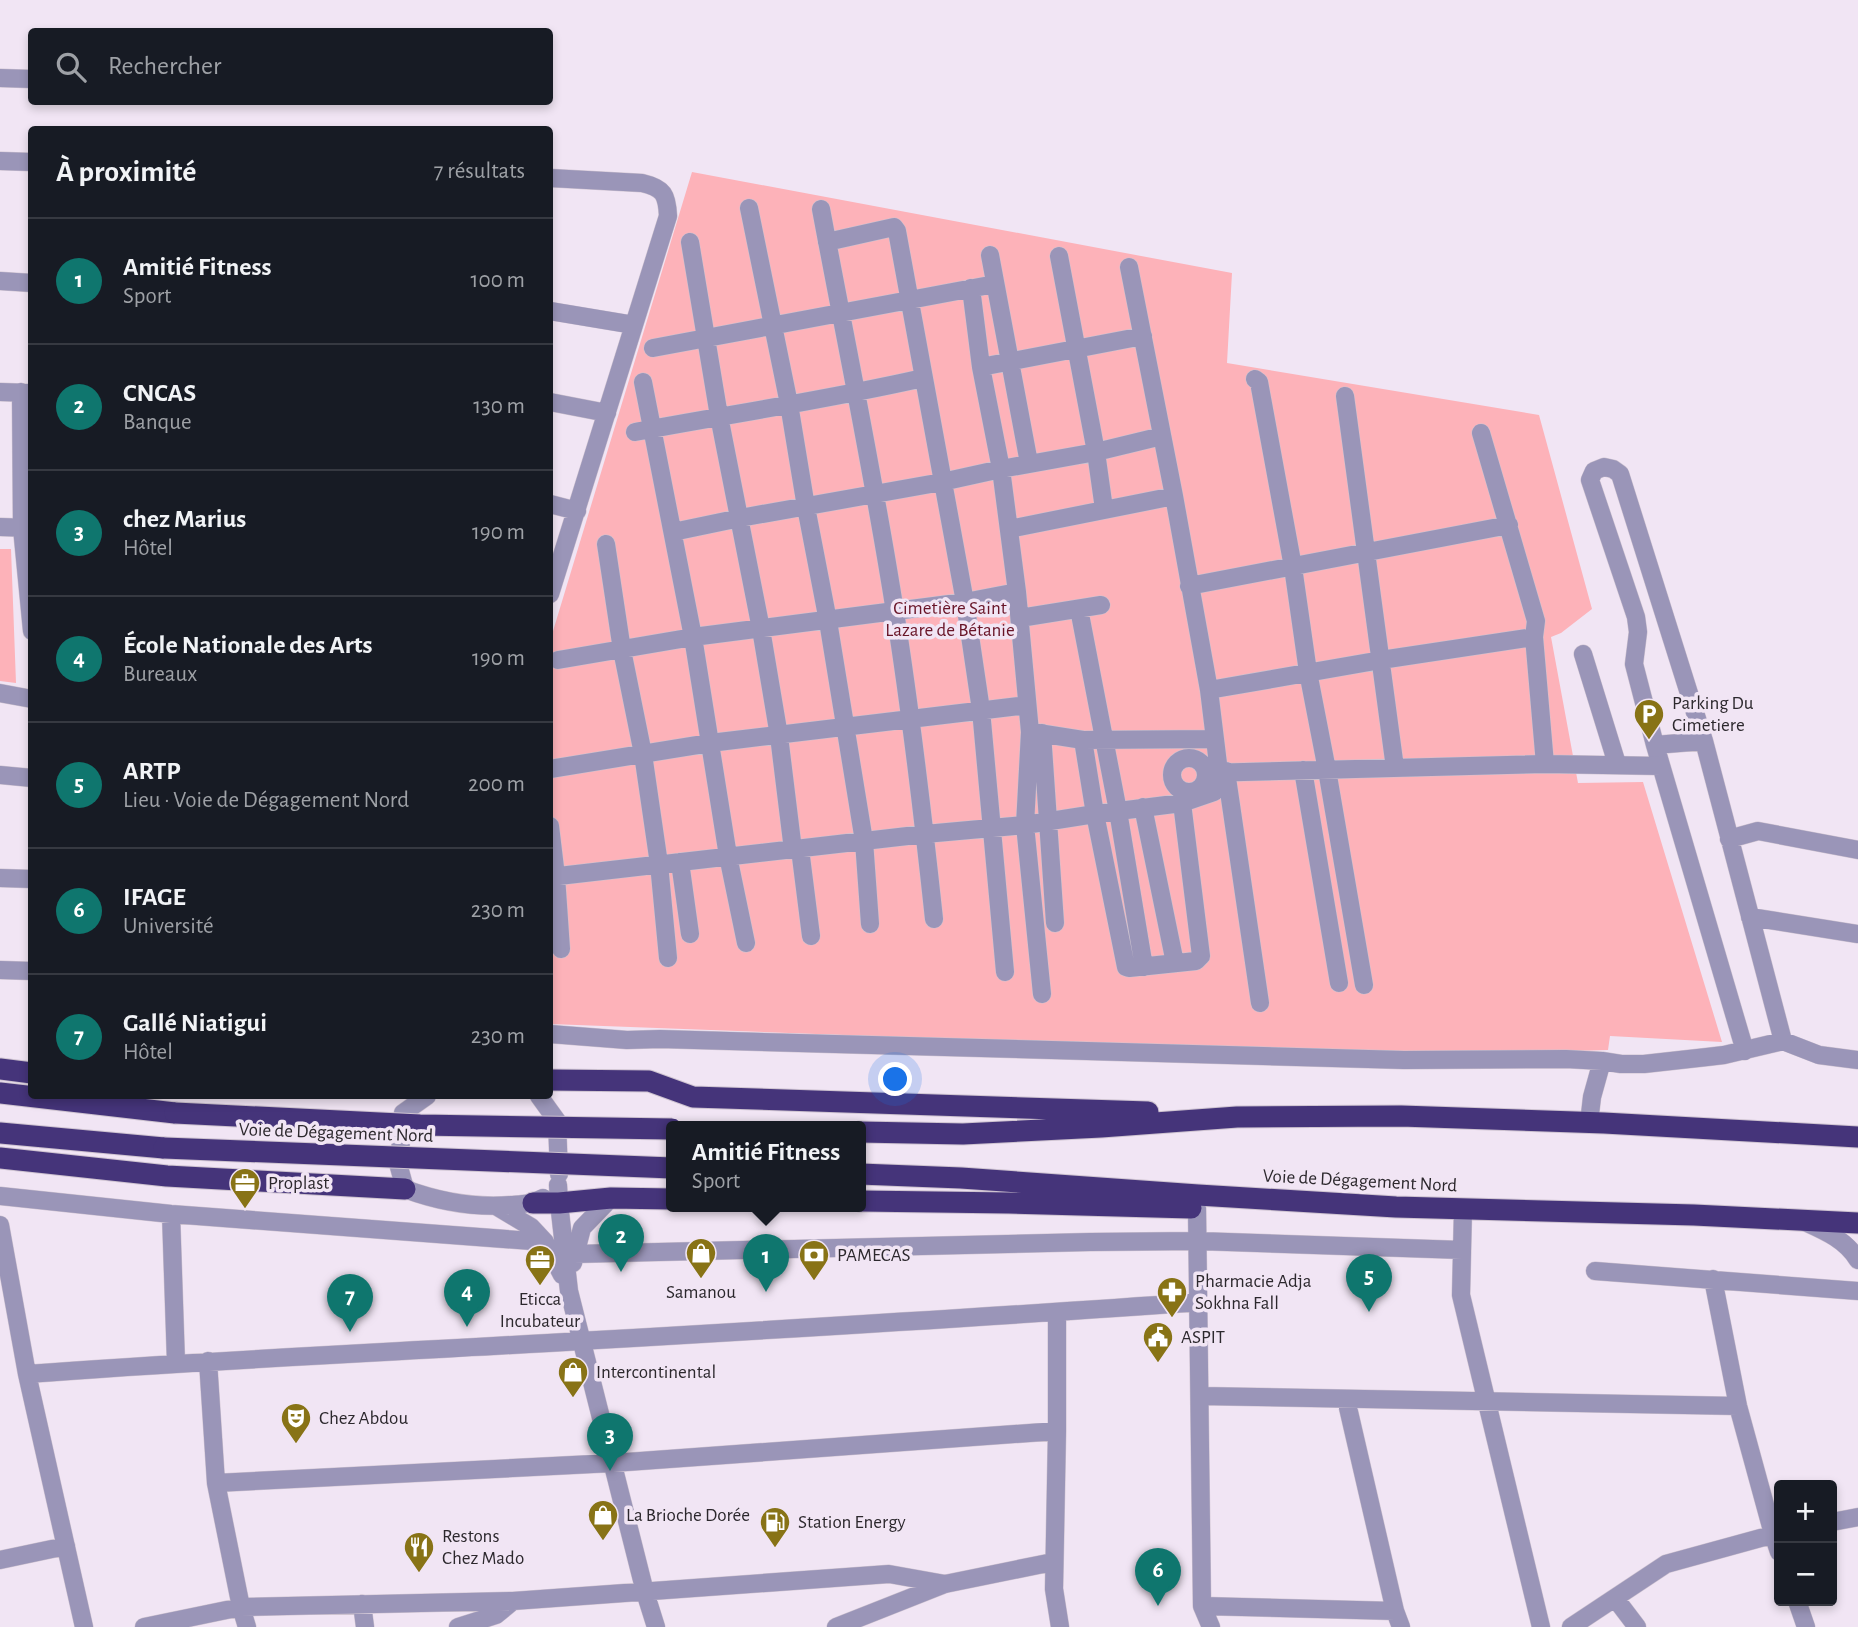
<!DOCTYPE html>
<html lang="fr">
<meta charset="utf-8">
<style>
body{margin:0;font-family:"Alegreya Sans",sans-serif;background:#20242c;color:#f1f3f6}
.controls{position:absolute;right:21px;bottom:21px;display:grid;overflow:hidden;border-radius:7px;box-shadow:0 4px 10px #0003}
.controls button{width:63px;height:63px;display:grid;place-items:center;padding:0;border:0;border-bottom:2px solid #363941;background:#171b24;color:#f1f3f6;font:35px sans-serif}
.you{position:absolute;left:896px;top:1080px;width:24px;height:24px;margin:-18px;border:5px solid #fff;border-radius:50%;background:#1a73e8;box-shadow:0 0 0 10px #1a73e833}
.badge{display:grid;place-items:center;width:46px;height:46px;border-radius:50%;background:#0f766e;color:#fff;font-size:23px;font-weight:700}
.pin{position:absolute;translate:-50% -58px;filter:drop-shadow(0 2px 4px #0008)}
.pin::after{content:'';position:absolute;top:37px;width:24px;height:21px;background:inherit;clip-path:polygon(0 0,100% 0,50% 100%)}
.popup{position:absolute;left:666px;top:1121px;width:200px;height:91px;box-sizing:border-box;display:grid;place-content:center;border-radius:7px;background:#171b24;filter:drop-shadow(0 2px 5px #0005);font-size:23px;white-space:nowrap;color:#9ea1a6}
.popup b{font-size:26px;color:#f1f3f6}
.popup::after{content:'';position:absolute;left:50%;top:100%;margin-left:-14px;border:14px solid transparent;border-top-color:#171b24}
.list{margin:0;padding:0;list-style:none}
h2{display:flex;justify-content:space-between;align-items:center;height:91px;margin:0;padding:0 28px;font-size:30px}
h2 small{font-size:23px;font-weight:400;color:#9ea1a6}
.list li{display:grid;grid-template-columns:46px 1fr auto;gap:21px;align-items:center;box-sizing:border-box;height:126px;padding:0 28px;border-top:2px solid #363941}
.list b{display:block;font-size:26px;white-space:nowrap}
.list p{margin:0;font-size:23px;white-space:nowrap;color:#9ea1a6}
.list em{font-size:23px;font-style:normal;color:#9ea1a6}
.icon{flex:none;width:38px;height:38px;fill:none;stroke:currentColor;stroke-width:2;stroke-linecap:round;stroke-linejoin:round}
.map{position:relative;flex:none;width:1858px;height:1627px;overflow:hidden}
.search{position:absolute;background:#171b24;box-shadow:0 4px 10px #0003;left:28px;top:28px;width:525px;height:77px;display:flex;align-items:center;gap:18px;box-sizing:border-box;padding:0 24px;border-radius:7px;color:#9ea1a6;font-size:26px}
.panel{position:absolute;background:#171b24;box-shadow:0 4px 10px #0003;left:28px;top:126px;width:525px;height:973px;border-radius:7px}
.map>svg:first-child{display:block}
.green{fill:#fdb2b9}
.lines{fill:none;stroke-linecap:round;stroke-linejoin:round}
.minor-casing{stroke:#cec3d0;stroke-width:19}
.highway-casing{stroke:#cec3d0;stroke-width:23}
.minor{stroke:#9a95b8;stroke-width:18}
.highway{stroke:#45347a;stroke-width:21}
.highway-bridge-casing{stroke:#cec3d0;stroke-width:23;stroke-linecap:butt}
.highway-bridge{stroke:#45347a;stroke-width:21}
.labels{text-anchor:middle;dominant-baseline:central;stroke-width:7;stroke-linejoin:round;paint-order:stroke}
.park-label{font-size:19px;fill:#681427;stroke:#f1e5f4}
.poi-label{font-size:19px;fill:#2c282d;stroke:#f1e5f4;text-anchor:start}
.street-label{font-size:19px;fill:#2c282d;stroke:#f1e5f4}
</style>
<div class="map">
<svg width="1858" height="1627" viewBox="0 0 1858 1627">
<rect width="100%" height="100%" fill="#f1e5f4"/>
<path class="green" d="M692,172L1232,273L1227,363L1539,415L1592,609L1561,633L1551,637L1578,783L1643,782L1722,1042L1610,1036L1608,1050L1406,1056L550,1024V641Z
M0,549H11L16,683L0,681Z"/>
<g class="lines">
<g class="minor-casing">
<path id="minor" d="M0,78L32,79
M0,161L32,162
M550,178L642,183C664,188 667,195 668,216L550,594
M749,208L789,404L806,507L828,621L864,841L870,924
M821,209C846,343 874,477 895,612C911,714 923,816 934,919
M690,242L719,416L761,629L779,736L793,850
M827,242L894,227L897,231L965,602L981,710L1005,972
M990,255L1029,463
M1059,256L1096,452L1104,509
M1129,267L1174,496L1209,690L1219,772L1218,784L1214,792L1182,803
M0,281L32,283
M971,288L981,367L1001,469L1017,592L1030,732L1025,825L1042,994
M550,311L634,325
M653,348L995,284
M981,367L1143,336
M1255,379L1259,382L1293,567L1308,672L1327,770L1364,985
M643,382L693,637L728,856L746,943
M0,392L31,393
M21,392L22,528L32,631
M1345,396L1395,768
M550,402L607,413
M635,432C731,414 827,400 923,378
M1481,433L1536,621L1534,637L1545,764
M550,504L577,511
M0,527L31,528
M1009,529L1174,496
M673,532L740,518L942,482L1001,469L1096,452L1162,436
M606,544L622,650L643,754L659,864L668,958
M1189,586L1509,525
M1079,609L1118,811L1144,967
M1020,618L1101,605
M1583,654L1617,764
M558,660L693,637L965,602L1017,592
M1209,690L1381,660L1534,637
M0,693L32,699
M1032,732L1083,740L1213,739
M1042,733L1055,923
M1655,745L1704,741
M1172 775a17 17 0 1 1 34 0a17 17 0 1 1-34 0Z
M550,769L710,743L1027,705
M1303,770L1339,983
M1226,771L1260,1003
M1206,773L1545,764L1661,766
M0,775L32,778
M1182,803L1201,956L1196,961L1129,968L1126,967L1095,814Z
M1143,807L1175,963
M550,826L556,876L561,949
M1729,839L1758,831L1858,850
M800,849L811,936
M680,862L690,934
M550,877L925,834L1025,825L1095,814L1083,740
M0,878L32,879
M1750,917L1858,934
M0,970L32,971
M550,1034L627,1040L660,1039L1404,1060L1566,1059L1602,1061L1592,1097L1589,1123
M1745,1051L1655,745L1634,664L1638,632L1636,617L1590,480L1594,471L1604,467L1613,469L1620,474L1704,741L1783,1041
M1602,1061L1621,1064H1644L1707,1057L1724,1055L1783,1041L1819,1055L1858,1060
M427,1096L403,1113L399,1167L405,1189C440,1202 474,1208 511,1205C523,1204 532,1204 543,1198
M539,1096L557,1121L559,1174
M558,1185L559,1203L569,1291L645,1592L656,1627
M0,1196L171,1214L545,1242
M496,1206L531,1227L545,1242L562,1275
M1197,1208L1202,1606L1211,1627
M1463,1209L1461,1295L1541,1627
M171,1214L176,1363
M1805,1222C1825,1231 1846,1240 1858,1260
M0,1225L27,1374L84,1627
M574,1254L1090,1242L1198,1241L1462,1250
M573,1263L582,1228L611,1198
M1595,1271L1858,1291
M1713,1279L1738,1406L1773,1534L1779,1552
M1057,1312V1431L1054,1589L1060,1627
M208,1361L216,1483L241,1607L247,1627
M27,1374C212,1360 396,1352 581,1341C787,1329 994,1317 1199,1302
M1200,1396L1738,1406
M1346,1399L1395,1611L1401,1627
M216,1483L613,1463L1057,1431
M1832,1522L1858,1517
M0,1560L66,1546
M1615,1598L1637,1627
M1797,1601L1806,1627
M362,1604L365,1627
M1202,1606L1395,1611
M144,1627L241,1607L513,1601L889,1574L945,1584
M458,1627L496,1615L513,1601
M836,1627L945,1584L1053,1562
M1571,1627L1666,1564L1779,1533"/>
</g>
<g class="highway-casing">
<path id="highway" d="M0,1069L32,1073
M550,1080L649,1081L693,1097L1148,1112
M0,1093L175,1113
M860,1132L963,1134L1101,1127L1237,1117L1401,1116L1604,1123L1858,1137
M0,1133L164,1148
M0,1158L167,1176L405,1189
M860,1174L961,1178L1198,1195L1396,1207L1694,1215L1858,1223
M860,1201L1009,1203L1191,1208
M533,1203H559L611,1198L672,1199"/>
</g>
<use href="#minor" class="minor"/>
<use href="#highway" class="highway"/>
<g class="highway-bridge-casing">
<path id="highway-bridge" d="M175,1113L420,1125L672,1129
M164,1148L672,1168"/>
</g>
<use href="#highway-bridge" class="highway-bridge"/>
</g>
<defs>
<g id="parking-pin" transform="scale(1.575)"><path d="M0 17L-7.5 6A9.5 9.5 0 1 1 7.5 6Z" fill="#887316" stroke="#f1e5f4"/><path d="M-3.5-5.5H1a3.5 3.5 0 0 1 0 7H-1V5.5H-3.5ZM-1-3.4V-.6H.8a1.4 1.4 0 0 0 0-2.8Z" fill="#fff"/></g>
<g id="office-pin" transform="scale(1.575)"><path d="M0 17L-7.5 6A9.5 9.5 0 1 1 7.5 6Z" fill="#887316" stroke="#f1e5f4"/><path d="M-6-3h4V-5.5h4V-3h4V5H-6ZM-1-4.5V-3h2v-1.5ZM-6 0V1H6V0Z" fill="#fff"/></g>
<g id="shop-pin" transform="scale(1.575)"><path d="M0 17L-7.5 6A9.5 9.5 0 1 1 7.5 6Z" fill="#887316" stroke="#f1e5f4"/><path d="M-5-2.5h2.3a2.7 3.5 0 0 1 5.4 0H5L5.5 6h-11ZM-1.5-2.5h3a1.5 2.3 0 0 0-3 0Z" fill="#fff"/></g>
<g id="bank-pin" transform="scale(1.575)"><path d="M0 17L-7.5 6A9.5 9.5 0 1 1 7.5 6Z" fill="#887316" stroke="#f1e5f4"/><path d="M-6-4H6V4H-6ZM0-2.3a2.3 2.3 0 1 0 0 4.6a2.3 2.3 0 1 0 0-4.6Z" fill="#fff"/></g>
<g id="pharmacy-pin" transform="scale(1.575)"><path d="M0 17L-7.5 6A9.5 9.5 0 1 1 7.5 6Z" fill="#887316" stroke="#f1e5f4"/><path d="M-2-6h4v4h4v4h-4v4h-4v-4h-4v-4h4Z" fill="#fff"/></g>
<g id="civic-pin" transform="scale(1.575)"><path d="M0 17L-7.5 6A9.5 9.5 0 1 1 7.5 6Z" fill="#887316" stroke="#f1e5f4"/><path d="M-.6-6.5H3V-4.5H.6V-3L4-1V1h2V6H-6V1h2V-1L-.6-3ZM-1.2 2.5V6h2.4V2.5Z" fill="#fff"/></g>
<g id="theatre-pin" transform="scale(1.575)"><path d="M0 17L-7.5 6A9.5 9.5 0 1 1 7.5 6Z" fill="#887316" stroke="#f1e5f4"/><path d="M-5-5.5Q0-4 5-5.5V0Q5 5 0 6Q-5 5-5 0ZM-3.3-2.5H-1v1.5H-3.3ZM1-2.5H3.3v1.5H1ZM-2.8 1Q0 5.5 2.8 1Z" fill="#fff"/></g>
<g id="fuel-pin" transform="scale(1.575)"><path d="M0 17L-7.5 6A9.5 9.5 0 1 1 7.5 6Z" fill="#887316" stroke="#f1e5f4"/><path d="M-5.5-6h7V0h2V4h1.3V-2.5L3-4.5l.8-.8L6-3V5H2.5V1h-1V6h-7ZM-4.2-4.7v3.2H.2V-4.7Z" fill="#fff"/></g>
<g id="restaurant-pin" transform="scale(1.575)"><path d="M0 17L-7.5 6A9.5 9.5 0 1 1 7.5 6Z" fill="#887316" stroke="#f1e5f4"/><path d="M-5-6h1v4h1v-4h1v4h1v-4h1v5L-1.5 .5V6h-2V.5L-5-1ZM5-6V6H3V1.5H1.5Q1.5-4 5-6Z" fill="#fff"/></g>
</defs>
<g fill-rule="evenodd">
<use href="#parking-pin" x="1649" y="714"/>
<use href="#office-pin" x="245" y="1183"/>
<use href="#shop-pin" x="701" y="1253"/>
<use href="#bank-pin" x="814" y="1255"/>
<use href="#office-pin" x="540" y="1260"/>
<use href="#pharmacy-pin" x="1172" y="1292"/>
<use href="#civic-pin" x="1158" y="1337"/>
<use href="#shop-pin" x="573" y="1372"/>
<use href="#theatre-pin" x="296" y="1418"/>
<use href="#shop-pin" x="603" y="1515"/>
<use href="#fuel-pin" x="775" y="1522"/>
<use href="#restaurant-pin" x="419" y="1547"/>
</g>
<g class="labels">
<g class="park-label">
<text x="950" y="608">Cimetière Saint<tspan x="950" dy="22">Lazare de Bétanie</tspan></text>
</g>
<g class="poi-label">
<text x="1672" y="703">Parking Du<tspan x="1672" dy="22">Cimetiere</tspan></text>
<text x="268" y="1183">Proplast</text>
<text x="837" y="1255">PAMECAS</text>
<text x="1195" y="1281">Pharmacie Adja<tspan x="1195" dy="22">Sokhna Fall</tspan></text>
<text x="701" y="1292" text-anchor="middle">Samanou</text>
<text x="540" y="1299" text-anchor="middle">Eticca<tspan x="540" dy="22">Incubateur</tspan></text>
<text x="1181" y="1337">ASPIT</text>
<text x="596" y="1372">Intercontinental</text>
<text x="319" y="1418">Chez Abdou</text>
<text x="626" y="1515">La Brioche Dorée</text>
<text x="798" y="1522">Station Energy</text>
<text x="442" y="1536">Restons<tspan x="442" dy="22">Chez Mado</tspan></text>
</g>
<g class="street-label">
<text transform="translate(336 1133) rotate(2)">Voie de Dégagement Nord</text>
<text transform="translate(1360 1181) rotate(3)">Voie de Dégagement Nord</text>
</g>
</g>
</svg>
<div class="controls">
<button>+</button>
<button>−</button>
</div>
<div class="you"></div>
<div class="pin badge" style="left:766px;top:1292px">1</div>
<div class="popup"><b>Amitié Fitness</b>Sport</div>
<div class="pin badge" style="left:621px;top:1272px">2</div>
<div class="pin badge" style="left:610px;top:1471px">3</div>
<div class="pin badge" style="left:467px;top:1327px">4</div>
<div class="pin badge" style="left:1369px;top:1312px">5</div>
<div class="pin badge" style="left:1158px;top:1606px">6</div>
<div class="pin badge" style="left:350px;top:1332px">7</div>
<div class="search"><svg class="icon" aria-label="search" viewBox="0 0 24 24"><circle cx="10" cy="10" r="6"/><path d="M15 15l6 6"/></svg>Rechercher</div>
<section class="panel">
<h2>À proximité<small>7 résultats</small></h2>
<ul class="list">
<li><span class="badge">1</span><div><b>Amitié Fitness</b><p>Sport</p></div><em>100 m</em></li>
<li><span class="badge">2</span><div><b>CNCAS</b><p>Banque</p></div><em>130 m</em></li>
<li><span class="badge">3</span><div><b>chez Marius</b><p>Hôtel</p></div><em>190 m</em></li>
<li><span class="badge">4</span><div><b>École Nationale des Arts</b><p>Bureaux</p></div><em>190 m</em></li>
<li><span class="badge">5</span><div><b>ARTP</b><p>Lieu · Voie de Dégagement Nord</p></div><em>200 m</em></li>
<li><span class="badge">6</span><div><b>IFAGE</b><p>Université</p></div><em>230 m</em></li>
<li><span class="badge">7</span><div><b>Gallé Niatigui</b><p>Hôtel</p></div><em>230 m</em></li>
</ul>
</section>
</div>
